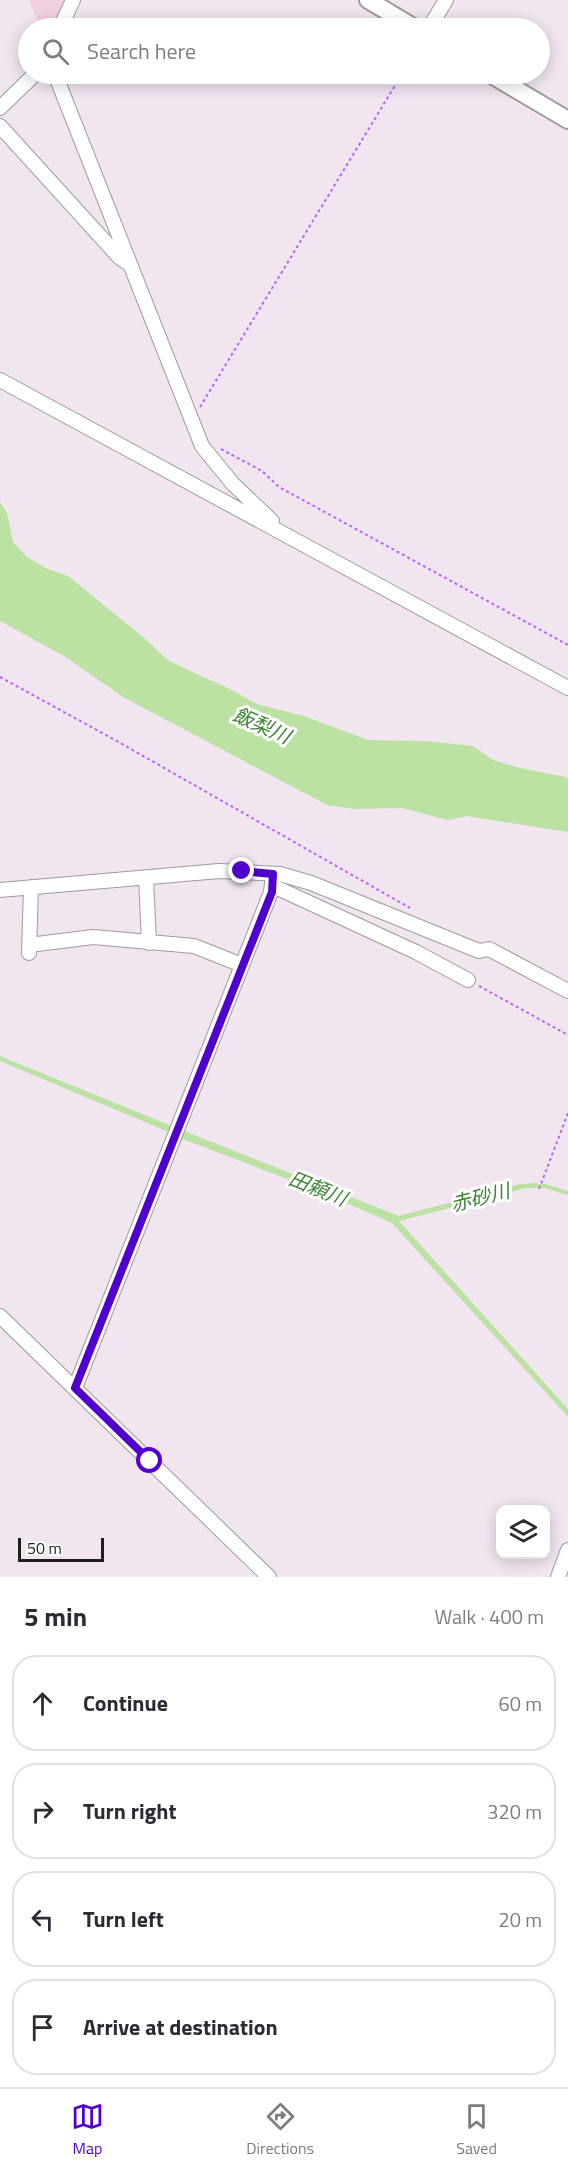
<!DOCTYPE html>
<meta charset="utf-8">
<style>
body{margin:0;font-family:"Titillium Web","Noto Sans JP",sans-serif;background:#f7f7f7;color:#2b2b33}
.controls{position:absolute;right:18px;bottom:18px;display:grid;overflow:hidden;border-radius:12px;box-shadow:0 3px 15px #0003}
.controls button{width:54px;height:54px;display:grid;place-items:center;padding:0;border:0;border-bottom:2px solid #e1e1e2;background:#fff;color:#2b2b33;font:30px sans-serif}
.scale{position:absolute;left:18px;bottom:15px;width:86px;box-sizing:border-box;padding-left:6px;border:3px solid #1f1f1f;border-top:0;font-size:16px;line-height:21px;white-space:nowrap;color:#1f1f1f;-webkit-text-stroke:4px #fff;paint-order:stroke}
.stop{position:absolute;width:18px;height:18px;margin:-14px;border:4px solid #5000cf;border-radius:50%;background:#fff}
.stop.end{background:#5000cf;border-color:#fff;box-shadow:0 2px 6px #0008}
.list{margin:0;padding:0;list-style:none}
h2{display:flex;justify-content:space-between;align-items:center;height:78px;margin:0;padding:0 24px;font-size:26px}
h2 small{font-size:20px;font-weight:400;color:#7c7c81}
.list li{display:grid;grid-template-columns:39px 1fr auto;gap:18px;align-items:center;box-sizing:border-box;height:96px;margin:0 12px 12px;padding:0 12px;border:2px solid #e1e1e2;border-radius:24px}
.list b{display:block;font-size:22px;white-space:nowrap}
.list em{font-size:20px;font-style:normal;color:#7c7c81}
.icon{flex:none;width:33px;height:33px;fill:none;stroke:currentColor;stroke-width:2;stroke-linecap:round;stroke-linejoin:round}
.map{position:relative;flex:none;width:568px;height:1577px;overflow:hidden}
.search{position:absolute;background:#fff;box-shadow:0 3px 15px #0003;left:18px;right:18px;top:18px;height:66px;display:flex;align-items:center;gap:15px;box-sizing:border-box;padding:0 21px;border-radius:33px;color:#7c7c81;font-size:22px}
.sheet{height:510px;background:#fff}
nav{display:flex;justify-content:space-around;align-items:center;box-sizing:border-box;height:84px;border-top:2px solid #e1e1e2;background:#fff;font-size:16px;color:#7c7c81}
nav a{display:grid;justify-items:center;gap:3px}
nav .on{color:#5000cf}
.map>svg:first-child{display:block}
.farmland{fill:#f1cfe1}
.water{fill:#bbe2a2}
.lines{fill:none;stroke-linecap:round;stroke-linejoin:round}
.stream{stroke:#bbe2a2;stroke-width:4}
.minor-casing{stroke:#9c9c9c;stroke-width:16}
.tertiary-casing{stroke:#9c9c9c;stroke-width:20}
.path{stroke:#b268ff;stroke-width:2;stroke-dasharray:3 3;stroke-linecap:butt}
.minor{stroke:#fff;stroke-width:14}
.tertiary{stroke:#fff;stroke-width:16}
.route{stroke:#5000cf;stroke-width:8}
.labels{text-anchor:middle;dominant-baseline:central;stroke-width:6;stroke-linejoin:round;paint-order:stroke}
.water-label{font-size:20px;font-style:italic;fill:#3d8634;stroke:#fff}
</style>
<div class="map">
<svg width="568" height="1577" viewBox="0 0 568 1577">
<rect width="100%" height="100%" fill="#f1e5f0"/>
<path class="farmland" d="M29,0H70L58,28H41Z"/>
<path class="water" d="M0,502L7,513L13,542L26,556L45,568L68,576L143,637L169,661L232,690L257,704L304,716L368,740L424,741L473,746L493,760L516,767L565,777L568,778V832L466,816L448,820L402,808L355,809L327,805L123,697L64,656L0,621Z
M0,1056L174,1127L171,1133L0,1061Z
M179,1129L399,1216L520,1184L537,1183L536,1188H526L399,1221L568,1409V1417L392,1223L319,1191L185,1140L176,1136Z"/>
<g class="lines">
<path class="stream" d="M531,1186H545L568,1193"/>
<g class="minor-casing">
<path id="minor" d="M60,28L73,0
M429,28L446,0
M55,74L202,446L233,484L272,521
M0,108L35,74
M0,126L119,257L126,262
M0,380L568,688
M146,878L149,943
M273,886L416,952L468,980
M0,890L219,871L280,874L311,883L479,951L489,949L568,991
M29,945L93,937L194,946L242,965
M29,953L31,887
M0,1316L269,1577
M75,1388L271,892L273,874
M558,1577L568,1550"/>
</g>
<g class="tertiary-casing">
<path id="tertiary" d="M368,0L415,28
M490,74L568,120"/>
</g>
<path class="path" d="M200,407L402,74
M221,449L262,471L279,487L568,645
M0,677L115,740L410,908
M479,986L568,1035
M539,1189L568,1113"/>
<use href="#minor" class="minor"/>
<use href="#tertiary" class="tertiary"/>
</g>
<g class="lines">
<path class="route" d="M150,1461L75,1388L272,892L273,874L242,871"/>
</g>
<g class="labels">
<g class="water-label">
<text transform="translate(262 725) rotate(24)">飯梨川</text>
<text transform="translate(318 1188) rotate(22)">田頼川</text>
<text transform="translate(480 1197) rotate(-14)">赤砂川</text>
</g>
</g>
</svg>
<div class="controls">
<button><svg class="icon" aria-label="layers" viewBox="0 0 24 24"><path d="M12 4l9 5-9 5-9-5zM3 14l9 5 9-5"/></svg></button>
</div>
<div class="scale">50 m</div>
<div class="stop" style="left:150px;top:1461px"></div>
<div class="stop end" style="left:242px;top:871px"></div>
<div class="search"><svg class="icon" aria-label="search" viewBox="0 0 24 24"><circle cx="10" cy="10" r="6"/><path d="M15 15l6 6"/></svg>Search here</div>
</div>
<section class="sheet">
<h2>5 min<small>Walk · 400 m</small></h2>
<ul class="list">
<li><svg class="icon" aria-label="ahead" viewBox="0 0 24 24"><path d="M12 20V5M6 11l6-6 6 6"/></svg><div><b>Continue</b></div><em>60 m</em></li>
<li><svg class="icon" aria-label="right" viewBox="0 0 24 24"><path d="M7 20v-9h11M14 6l5 5-5 5"/></svg><div><b>Turn right</b></div><em>320 m</em></li>
<li><svg class="icon" aria-label="left" viewBox="0 0 24 24"><path d="M17 20v-9H6M10 6l-5 5 5 5"/></svg><div><b>Turn left</b></div><em>20 m</em></li>
<li><svg class="icon" aria-label="arrive" viewBox="0 0 24 24"><path d="M6 21V4h12l-3 4 3 4H6"/></svg><div><b>Arrive at destination</b></div></li>
</ul>
</section>
<nav>
<a class="on"><svg class="icon" aria-label="map" viewBox="0 0 24 24"><path d="M3 6l6-2 6 2 6-2v14l-6 2-6-2-6 2zM9 4v14M15 6v14"/></svg>Map</a>
<a><svg class="icon" aria-label="directions" viewBox="0 0 24 24"><path d="M12 3l9 9-9 9-9-9zM9 14v-3h6M13 9l2 2-2 2"/></svg>Directions</a>
<a><svg class="icon" aria-label="saved" viewBox="0 0 24 24"><path d="M7 4h10v16l-5-4-5 4z"/></svg>Saved</a>
</nav>
